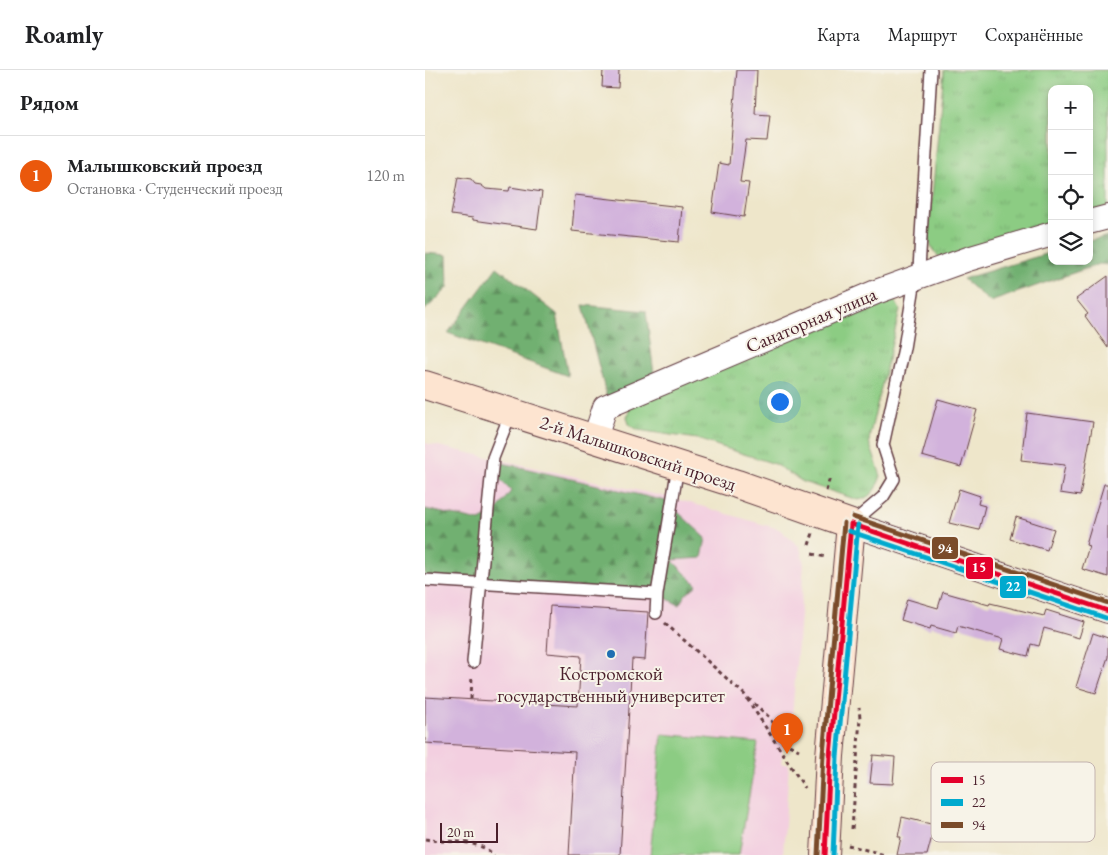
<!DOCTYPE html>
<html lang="ru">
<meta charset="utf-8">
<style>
body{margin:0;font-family:"EB Garamond",serif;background:#f6f6f6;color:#202124}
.controls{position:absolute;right:15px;top:15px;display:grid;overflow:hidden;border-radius:10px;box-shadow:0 2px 8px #0003}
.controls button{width:45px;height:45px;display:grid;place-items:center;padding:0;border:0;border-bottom:1px solid #e0e0e0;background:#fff;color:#202124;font:25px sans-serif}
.scale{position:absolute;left:15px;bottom:12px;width:58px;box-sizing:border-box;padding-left:5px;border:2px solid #4a1f2b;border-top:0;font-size:14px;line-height:18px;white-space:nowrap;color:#4a1f2b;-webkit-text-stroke:4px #f7f3e8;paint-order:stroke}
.you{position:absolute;left:354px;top:331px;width:18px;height:18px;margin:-12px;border:4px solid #fff;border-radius:50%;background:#1a73e8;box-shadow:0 0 0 8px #1a73e833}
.badge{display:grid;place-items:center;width:32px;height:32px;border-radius:50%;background:#ea580c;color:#fff;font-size:16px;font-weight:700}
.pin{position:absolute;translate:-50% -41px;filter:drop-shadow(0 1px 2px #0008)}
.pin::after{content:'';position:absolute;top:26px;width:18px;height:15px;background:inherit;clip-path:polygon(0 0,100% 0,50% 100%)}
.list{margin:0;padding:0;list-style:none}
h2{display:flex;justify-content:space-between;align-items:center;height:65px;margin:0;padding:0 20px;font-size:21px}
h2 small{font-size:16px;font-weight:400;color:#757577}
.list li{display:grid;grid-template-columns:32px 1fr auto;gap:15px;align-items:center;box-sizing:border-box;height:80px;padding:0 20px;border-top:1px solid #e0e0e0}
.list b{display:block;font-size:19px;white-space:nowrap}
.list p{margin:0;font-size:16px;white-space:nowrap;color:#757577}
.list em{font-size:16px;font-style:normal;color:#757577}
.icon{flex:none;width:28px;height:28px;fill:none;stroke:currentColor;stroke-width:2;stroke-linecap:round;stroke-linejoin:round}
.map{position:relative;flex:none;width:683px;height:785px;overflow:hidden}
header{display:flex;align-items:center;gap:30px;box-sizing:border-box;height:70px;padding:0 25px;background:#fff;border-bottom:1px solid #e0e0e0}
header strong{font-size:24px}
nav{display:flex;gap:28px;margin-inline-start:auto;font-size:18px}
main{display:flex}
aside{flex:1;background:#fff}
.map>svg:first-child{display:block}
.built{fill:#f3cfe0}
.grass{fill:url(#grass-tufts);stroke:#6b7657}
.forest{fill:url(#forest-firs);stroke:#5e684e}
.pitch{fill:#8ccc83;stroke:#6b7657}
.building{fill:#d2b2dc}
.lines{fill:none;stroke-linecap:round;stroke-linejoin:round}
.lane-casing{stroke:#633d43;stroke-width:14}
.street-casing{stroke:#633d43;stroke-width:26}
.secondary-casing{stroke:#633d43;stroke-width:30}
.path{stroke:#633d43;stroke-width:3;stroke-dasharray:4 4;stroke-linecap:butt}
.lane{stroke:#fff;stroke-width:11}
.street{stroke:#fff;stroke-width:24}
.secondary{stroke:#fde4d0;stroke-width:28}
.bus-1-casing{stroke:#f7f3e8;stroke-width:9}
.bus-2-casing{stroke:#f7f3e8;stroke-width:9}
.bus-3-casing{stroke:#f7f3e8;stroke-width:9}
.bus-1{stroke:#e4002b;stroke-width:5}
.bus-2{stroke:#00a9ce;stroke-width:5}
.bus-3{stroke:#7a4b2a;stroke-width:5}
.poi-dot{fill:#1f6fb2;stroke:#f7f3e8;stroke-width:2}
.labels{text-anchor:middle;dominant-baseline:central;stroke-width:4;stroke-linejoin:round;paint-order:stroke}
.street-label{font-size:19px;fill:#4a1f2b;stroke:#f7f3e8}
.poi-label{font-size:19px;fill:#4a1f2b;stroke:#f7f3e8}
.key{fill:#f7f3e8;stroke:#c3b3af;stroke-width:1}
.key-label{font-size:14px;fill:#4a1f2b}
.line-badge{stroke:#f7f3e8;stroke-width:2}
.badge-label{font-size:14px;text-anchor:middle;font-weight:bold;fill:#fff}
</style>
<header>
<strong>Roamly</strong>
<nav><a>Карта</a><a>Маршрут</a><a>Сохранённые</a></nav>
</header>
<main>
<aside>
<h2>Рядом<small></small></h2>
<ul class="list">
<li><span class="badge">1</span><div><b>Малышковский проезд</b><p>Остановка · Студенческий проезд</p></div><em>120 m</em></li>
</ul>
</aside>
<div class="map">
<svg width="683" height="785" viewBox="0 0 683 785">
<defs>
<pattern id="grass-tufts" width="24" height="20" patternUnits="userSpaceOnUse" patternTransform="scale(1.25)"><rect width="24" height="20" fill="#8ccc83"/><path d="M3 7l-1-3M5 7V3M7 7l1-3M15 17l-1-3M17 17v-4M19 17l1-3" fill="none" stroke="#7aaf71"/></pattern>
<pattern id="forest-firs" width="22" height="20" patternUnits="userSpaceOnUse" patternTransform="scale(1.25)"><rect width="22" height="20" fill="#71b071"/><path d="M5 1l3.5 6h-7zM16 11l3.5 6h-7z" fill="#5f8f5d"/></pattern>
</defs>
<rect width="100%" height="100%" fill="#f7f3e8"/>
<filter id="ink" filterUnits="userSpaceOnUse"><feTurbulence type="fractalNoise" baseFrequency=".02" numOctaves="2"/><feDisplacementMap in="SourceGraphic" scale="10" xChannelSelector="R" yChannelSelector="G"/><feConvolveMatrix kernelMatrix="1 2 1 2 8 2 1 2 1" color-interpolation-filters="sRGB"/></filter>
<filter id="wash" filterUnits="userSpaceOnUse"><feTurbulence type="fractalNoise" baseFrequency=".0096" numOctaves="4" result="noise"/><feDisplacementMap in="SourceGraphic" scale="20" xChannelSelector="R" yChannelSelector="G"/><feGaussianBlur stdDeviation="1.12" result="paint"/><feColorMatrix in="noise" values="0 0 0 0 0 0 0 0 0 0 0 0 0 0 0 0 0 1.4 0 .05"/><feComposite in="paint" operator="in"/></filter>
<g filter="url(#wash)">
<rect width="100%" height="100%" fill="#eee6ca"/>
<path class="built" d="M0,373L255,430L354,459L375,477L379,494L365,674H358L356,694H364L358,785H0Z"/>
<path class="grass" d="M519,0H683V137L664,142V19H627V154L521,187H514L508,180L503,169Z
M454,228H469L475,240L445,364L444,372L456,406C452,417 446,429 433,430L378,412L350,394L272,369L213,360L204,354L202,347L205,336Z"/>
<path class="forest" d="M683,166V195L674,194L565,232L538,209L627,182V191H664V171Z
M0,183L22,185L23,218L0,240Z
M72,197L132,244L143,306L23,263Z
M158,235L221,241L229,304L182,328Z
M73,392L241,431L281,468L277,488L247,490L272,515L260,525L254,535L229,522L0,507V439L55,451L69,444L86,421L67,401Z"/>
<path class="pitch" d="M237,664L333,673L314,785H225Z"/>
<g id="blocks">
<path class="building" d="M178,0H194L193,18L177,17Z
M312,0H332L330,44L345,45L342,71L321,70L315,112L324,113L319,147L287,142L294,93L304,95Z
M33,107L46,109L50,114L56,115L61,119L84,121L85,117L117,122L112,159L48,150V148L26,145Z
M150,125L257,137L254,172L147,161Z
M683,206V278L660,246L663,244L651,229Z
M513,329L552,340L536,397L497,386Z
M602,343L668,352L655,426L635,423L640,395L596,390Z
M679,414H683V507L657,499L664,476L661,475Z
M534,419L555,426L553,434L560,436L554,460L524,453Z
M591,447L629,459L622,480L585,469Z
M518,522L564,535L565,533L619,546L621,540L659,552L654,568L619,558L614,576L606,574L603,586L575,579L578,569L533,556L531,563L506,556L505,559L476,550L482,529L513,538Z
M125,536L223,542L220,590L207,589L195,785H144L150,682L0,673V627L153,636L156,586L122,583Z
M668,563L683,568V587L671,623L651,617Z
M448,685L470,687L468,714L445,713Z
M477,747L510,755L502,785H472L476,767H473Z"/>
</g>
</g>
<g filter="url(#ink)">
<use href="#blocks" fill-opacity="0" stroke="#633d43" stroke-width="1"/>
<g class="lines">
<g class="lane-casing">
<path id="lane" d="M426,454L458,427L469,409L458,375L479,278L489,216L494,199L506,0
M0,510L232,524L231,543
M232,524L253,396
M48,592L68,388L86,342"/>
</g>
<g class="street-casing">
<path id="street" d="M664,152L683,147
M170,368L180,337L451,222L543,189L627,164
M426,454L683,541"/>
</g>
<g class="secondary-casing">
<path id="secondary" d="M0,315L312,414L426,454L405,686L400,785"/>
</g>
<path class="path" d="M401,421L405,407
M384,475L388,463
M387,484L401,487
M240,553L319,624L380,718
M323,628L344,647L358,672L374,680
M46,629L47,605
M427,759L435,648L434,638
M0,769C25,774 49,767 69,785
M423,775L460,785"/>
<use href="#lane" class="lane"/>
<use href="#street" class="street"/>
<use href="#secondary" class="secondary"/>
<g class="bus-1-casing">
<path id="bus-1" d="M426,454L683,541
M400,785L405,686L426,454"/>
</g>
<g class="bus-2-casing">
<path id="bus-2" d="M424,461L681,548
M408,785L412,687L433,455"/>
</g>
<g class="bus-3-casing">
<path id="bus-3" d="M428,447L683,533
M393,785L398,685L419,453"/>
</g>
<use href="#bus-1" class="bus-1"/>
<use href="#bus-2" class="bus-2"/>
<use href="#bus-3" class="bus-3"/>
</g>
</g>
<circle class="poi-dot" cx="186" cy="584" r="5"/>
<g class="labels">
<g class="street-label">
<text transform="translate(386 250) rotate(-23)">Санаторная улица</text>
<text transform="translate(213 383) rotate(18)">2-й Малышковский проезд</text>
</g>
<g class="poi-label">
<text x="186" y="603">Костромской<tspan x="186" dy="22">государственный университет</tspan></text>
</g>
</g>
<rect x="506" y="692" width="164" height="80" rx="8" class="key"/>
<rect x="516" y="707" width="22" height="6" fill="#e4002b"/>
<rect x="516" y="729" width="22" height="7" fill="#00a9ce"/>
<rect x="516" y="752" width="22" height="6" fill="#7a4b2a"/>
<g class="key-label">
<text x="547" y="715">15</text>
<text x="547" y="737">22</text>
<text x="547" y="760">94</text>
</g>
<g class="line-badge">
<rect x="506" y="466" width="28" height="24" rx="5" fill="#7a4b2a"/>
<rect x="540" y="486" width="29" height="24" rx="5" fill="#e4002b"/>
<rect x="574" y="505" width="28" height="24" rx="5" fill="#00a9ce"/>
</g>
<g class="badge-label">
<text x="520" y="483">94</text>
<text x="554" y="502">15</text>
<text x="588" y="521">22</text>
</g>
</svg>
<div class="controls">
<button>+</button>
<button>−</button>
<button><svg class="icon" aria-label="locate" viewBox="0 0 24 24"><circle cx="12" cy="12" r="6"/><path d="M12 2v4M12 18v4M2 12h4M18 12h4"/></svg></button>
<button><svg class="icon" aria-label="layers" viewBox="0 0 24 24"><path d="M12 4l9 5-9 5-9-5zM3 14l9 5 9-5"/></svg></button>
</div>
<div class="scale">20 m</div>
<div class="you"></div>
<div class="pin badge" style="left:362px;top:684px">1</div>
</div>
</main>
